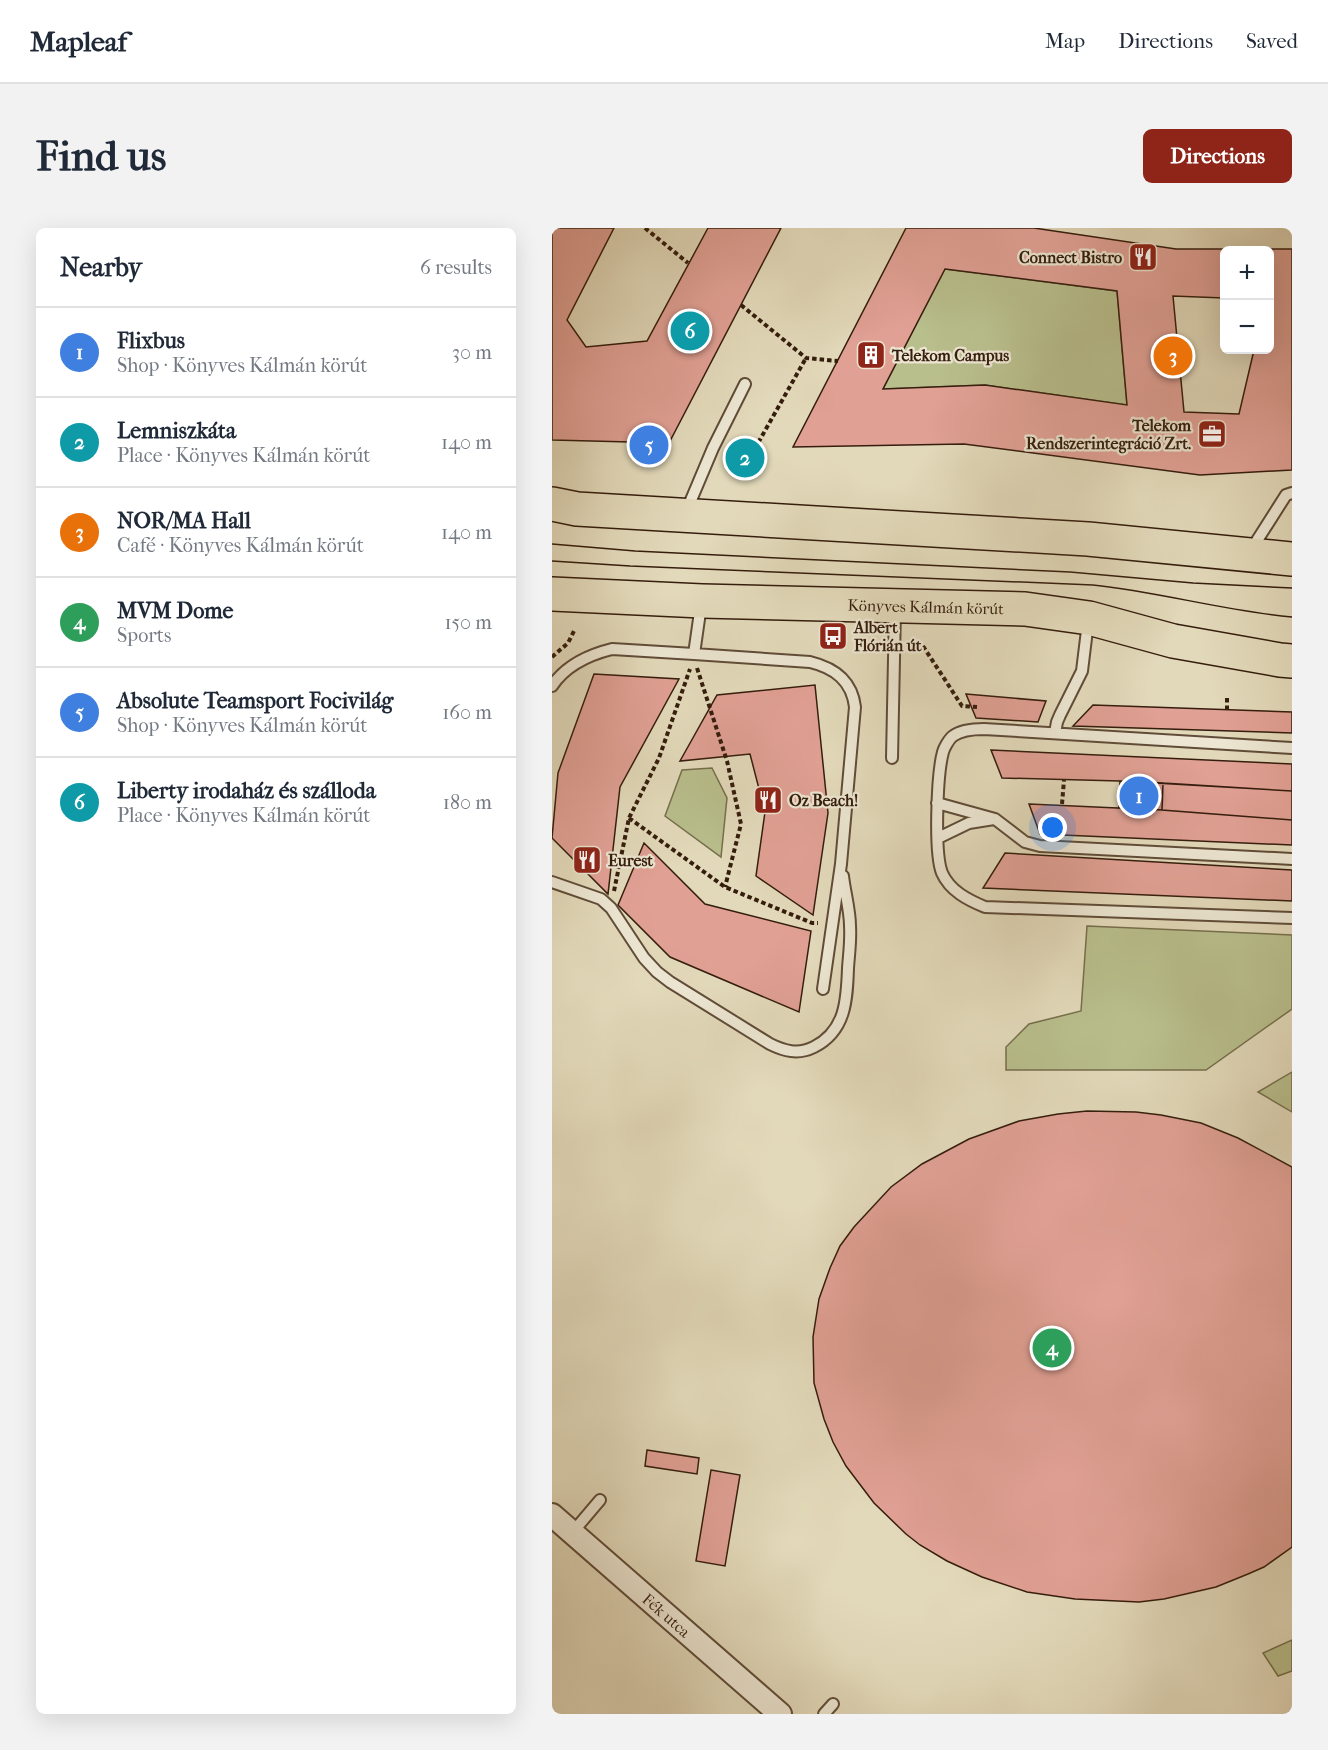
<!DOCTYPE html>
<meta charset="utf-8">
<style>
body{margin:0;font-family:"IM FELL French Canon",serif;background:#f2f2f3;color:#1f2937}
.controls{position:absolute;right:18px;top:18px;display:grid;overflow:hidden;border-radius:9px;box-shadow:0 6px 24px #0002}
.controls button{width:54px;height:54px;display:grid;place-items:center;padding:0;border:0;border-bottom:2px solid #e0e1e3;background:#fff;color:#1f2937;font:30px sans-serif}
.you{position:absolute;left:501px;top:600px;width:21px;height:21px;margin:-15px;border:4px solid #fff;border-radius:50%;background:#1a73e8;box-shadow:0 0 0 9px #1a73e833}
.badge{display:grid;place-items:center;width:39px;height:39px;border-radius:50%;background:#8f2418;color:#fff;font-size:20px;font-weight:700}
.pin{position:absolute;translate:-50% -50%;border:3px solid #fff;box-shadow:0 2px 6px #0006}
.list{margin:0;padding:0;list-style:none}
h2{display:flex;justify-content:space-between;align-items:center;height:78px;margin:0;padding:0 24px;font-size:26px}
h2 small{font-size:20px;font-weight:400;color:#747a83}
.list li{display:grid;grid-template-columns:39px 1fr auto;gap:18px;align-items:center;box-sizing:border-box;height:90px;padding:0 24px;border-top:2px solid #e0e1e3}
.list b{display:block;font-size:22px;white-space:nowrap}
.list p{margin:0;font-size:20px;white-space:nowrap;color:#747a83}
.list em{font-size:20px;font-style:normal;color:#747a83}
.map{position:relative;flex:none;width:740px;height:1486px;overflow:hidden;border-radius:9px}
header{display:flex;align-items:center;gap:36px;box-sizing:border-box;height:84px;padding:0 30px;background:#fff;border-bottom:2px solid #e0e1e3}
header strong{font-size:28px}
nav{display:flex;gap:33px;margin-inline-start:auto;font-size:21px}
.intro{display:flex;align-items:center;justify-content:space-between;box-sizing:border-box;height:144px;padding:0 36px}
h1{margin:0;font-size:42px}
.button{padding:15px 27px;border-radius:9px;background:#8f2418;color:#fff;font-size:21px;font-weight:700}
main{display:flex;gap:36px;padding:0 36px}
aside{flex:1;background:#fff;border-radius:9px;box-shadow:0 6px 24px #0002}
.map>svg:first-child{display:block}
.green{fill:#b8be8c;stroke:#766e4c;stroke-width:1.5}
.building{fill:#e0a094;stroke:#351d0d;stroke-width:1.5;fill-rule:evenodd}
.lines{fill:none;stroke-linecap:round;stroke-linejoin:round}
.lane-casing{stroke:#604c38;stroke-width:14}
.street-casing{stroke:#604c38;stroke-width:26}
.primary-casing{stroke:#351d0d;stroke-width:36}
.path{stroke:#351d0d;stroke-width:4;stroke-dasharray:4.5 3;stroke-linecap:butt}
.lane{stroke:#ece6d2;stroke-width:10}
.street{stroke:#ece6d2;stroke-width:22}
.primary{stroke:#e2d9ba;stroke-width:33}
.tram{stroke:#351d0d;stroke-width:1.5}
.labels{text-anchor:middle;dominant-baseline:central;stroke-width:4.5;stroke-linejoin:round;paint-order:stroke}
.poi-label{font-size:16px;font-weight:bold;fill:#351d0d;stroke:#ece6d2;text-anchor:start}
.street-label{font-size:16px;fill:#351d0d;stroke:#ece6d2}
</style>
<header>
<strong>Mapleaf</strong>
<nav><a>Map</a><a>Directions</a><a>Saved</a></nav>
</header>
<div class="intro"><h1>Find us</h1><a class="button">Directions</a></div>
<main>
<aside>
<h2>Nearby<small>6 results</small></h2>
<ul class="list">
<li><span class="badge" style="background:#3f7fe0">1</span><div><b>Flixbus</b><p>Shop · Könyves Kálmán körút</p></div><em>30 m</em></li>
<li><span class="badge" style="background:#0f9aa8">2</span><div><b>Lemniszkáta</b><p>Place · Könyves Kálmán körút</p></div><em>140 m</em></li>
<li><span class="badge" style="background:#e8710a">3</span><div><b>NOR/MA Hall</b><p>Café · Könyves Kálmán körút</p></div><em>140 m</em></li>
<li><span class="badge" style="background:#2e9e5b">4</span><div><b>MVM Dome</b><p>Sports</p></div><em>150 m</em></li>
<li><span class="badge" style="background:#3f7fe0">5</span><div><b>Absolute Teamsport Focivilág</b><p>Shop · Könyves Kálmán körút</p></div><em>160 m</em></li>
<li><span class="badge" style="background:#0f9aa8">6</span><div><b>Liberty irodaház és szálloda</b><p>Place · Könyves Kálmán körút</p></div><em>180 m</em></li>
</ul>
</aside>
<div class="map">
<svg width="740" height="1486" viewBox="0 0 740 1486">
<rect width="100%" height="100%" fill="#e2d9ba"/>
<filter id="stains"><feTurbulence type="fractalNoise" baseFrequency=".00333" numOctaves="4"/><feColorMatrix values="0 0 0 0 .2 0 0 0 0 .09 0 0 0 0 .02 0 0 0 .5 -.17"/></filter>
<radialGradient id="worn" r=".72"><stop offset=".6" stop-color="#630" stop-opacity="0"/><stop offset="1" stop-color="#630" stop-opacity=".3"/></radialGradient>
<path class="green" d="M393,41L565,63L575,177L433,157L331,161Z
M160,540L175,570L169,629L113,588L130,542Z
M535,698L740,707V781L654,842H454V819L477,796L529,783Z
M740,844V884L706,864Z
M740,1412V1443L726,1448L711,1425Z"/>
<path class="building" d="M0,0H62L15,92L34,119L95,113L156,0H229L117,215L0,212Z
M354,0H482L624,21H740V242L648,247L412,216L241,219ZM672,22H718V122H702L687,186L632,184L621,68L672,70ZM393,41L565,63L575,177L433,157L331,161Z
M42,446L127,451L68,559L56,666L0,610L6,545Z
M263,457L276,585L261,687L204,648L213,584L198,526L128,533L165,467Z
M414,466L494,473L486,494L424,490Z
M541,477L740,484V505L521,498Z
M439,522L740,536V563L568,553L450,550Z
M568,553L611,555L610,582L567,580Z
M611,555L740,563V592L610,582Z
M477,576L610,582L740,592V617L488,606Z
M92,615L153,676L259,703L247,784L118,729L66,677Z
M453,625L740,642V673L431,660Z
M535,883L584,884L609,887L649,895L686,910L740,939V1319L712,1339L696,1346L664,1359L612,1371L587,1374L523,1371L475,1364L430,1349L395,1333L368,1317L354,1306L322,1275L294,1238L281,1214L272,1191L262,1155L261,1109L267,1071L278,1040L288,1018L302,999L339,959L370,936L417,911L467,893L506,886Z
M95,1222L147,1230L145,1246L93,1238Z
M159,1242L188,1247L173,1338L144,1333Z"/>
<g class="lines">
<g class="lane-casing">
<path id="lane" d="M134,284L161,220L193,156
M699,322L734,267L740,265
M149,377L142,426L258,434C283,440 300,453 303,479L289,636L271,761
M0,458C14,437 36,427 60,421L142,426
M503,505L505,494L508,487L530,443L536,394
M740,520L432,501C422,501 409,502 401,508C397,511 392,520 391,524C385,546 382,625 390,645C398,663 416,672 433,679L740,690
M340,530L343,381
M385,575L443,591L473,614L488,618L740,631
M386,610L417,595L442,591
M0,654L49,671L59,680L92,730L105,744L118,754L218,816C232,823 246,827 262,819C294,803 295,771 296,740C297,726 299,712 298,698C298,682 293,665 291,648
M20,1305L48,1272
M272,1486L281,1476"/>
</g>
<g class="street-casing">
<g id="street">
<path id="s1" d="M0,1287L228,1486"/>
</g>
</g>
<g class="primary-casing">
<g id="primary">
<path d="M0,276L25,281L536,311L740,331"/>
<path id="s2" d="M0,366L150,373L473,381L537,390L621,413L728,432L740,433"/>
</g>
</g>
<path class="path" d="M93,0L136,35
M189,77L254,130L286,133
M188,247L254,130
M371,418L410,478L425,479
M0,429L16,415L23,401
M145,440L175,533L189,596L173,659
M675,482V467
M510,576L512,552
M77,590L173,659L260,695H266
M62,663L77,590L107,530L138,441"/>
<use href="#lane" class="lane"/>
<use href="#street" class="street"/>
<use href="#primary" class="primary"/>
<path class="tram" d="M0,316L83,323L518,344L641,355L740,360
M0,333L78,338L541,357C608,364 673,383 740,389"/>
</g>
<defs>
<g id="restaurant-square" transform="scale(1.5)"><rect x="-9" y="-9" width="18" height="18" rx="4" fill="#8f2418" stroke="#ece6d2"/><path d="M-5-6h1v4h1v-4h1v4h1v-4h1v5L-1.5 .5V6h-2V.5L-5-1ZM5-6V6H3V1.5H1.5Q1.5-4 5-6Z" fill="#fff"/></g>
<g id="building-square" transform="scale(1.5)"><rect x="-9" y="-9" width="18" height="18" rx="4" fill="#8f2418" stroke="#ece6d2"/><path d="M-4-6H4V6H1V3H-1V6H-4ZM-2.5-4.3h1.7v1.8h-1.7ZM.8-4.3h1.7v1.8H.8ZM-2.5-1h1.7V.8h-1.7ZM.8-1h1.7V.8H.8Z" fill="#fff"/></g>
<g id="office-square" transform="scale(1.5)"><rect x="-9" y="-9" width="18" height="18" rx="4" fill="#8f2418" stroke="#ece6d2"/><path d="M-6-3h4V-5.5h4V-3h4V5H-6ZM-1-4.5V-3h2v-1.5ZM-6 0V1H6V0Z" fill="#fff"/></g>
<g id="bus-square" transform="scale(1.5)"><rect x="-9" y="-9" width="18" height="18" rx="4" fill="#8f2418" stroke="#ece6d2"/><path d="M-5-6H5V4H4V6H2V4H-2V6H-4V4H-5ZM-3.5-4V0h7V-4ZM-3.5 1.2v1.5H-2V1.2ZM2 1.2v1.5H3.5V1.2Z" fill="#fff"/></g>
</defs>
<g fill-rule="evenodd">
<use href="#restaurant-square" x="591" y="29"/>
<use href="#building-square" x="319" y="127"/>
<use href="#office-square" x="660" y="206"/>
<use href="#bus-square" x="281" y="408"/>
<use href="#restaurant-square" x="216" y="572"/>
<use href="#restaurant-square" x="35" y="632"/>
</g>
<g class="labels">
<g class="poi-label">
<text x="570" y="29" text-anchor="end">Connect Bistro</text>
<text x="340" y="127">Telekom Campus</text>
<text x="639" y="197" text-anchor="end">Telekom<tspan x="639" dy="18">Rendszerintegráció Zrt.</tspan></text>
<text x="302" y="399">Albert<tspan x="302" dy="18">Flórián út</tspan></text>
<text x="237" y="572">Oz Beach!</text>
<text x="56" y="632">Eurest</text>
</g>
<g class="street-label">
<text stroke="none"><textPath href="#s2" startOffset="374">Könyves Kálmán körút</textPath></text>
<text stroke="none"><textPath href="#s1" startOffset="152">Fék utca</textPath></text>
</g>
</g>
<rect width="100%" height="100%" filter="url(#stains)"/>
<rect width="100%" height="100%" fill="url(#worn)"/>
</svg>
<div class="controls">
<button>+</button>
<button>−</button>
</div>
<div class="you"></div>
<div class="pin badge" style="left:587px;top:568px;background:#3f7fe0">1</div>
<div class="pin badge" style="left:193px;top:230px;background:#0f9aa8">2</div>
<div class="pin badge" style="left:621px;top:128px;background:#e8710a">3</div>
<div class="pin badge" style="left:500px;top:1120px;background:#2e9e5b">4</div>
<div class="pin badge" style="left:97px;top:217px;background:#3f7fe0">5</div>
<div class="pin badge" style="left:138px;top:103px;background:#0f9aa8">6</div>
</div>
</main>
